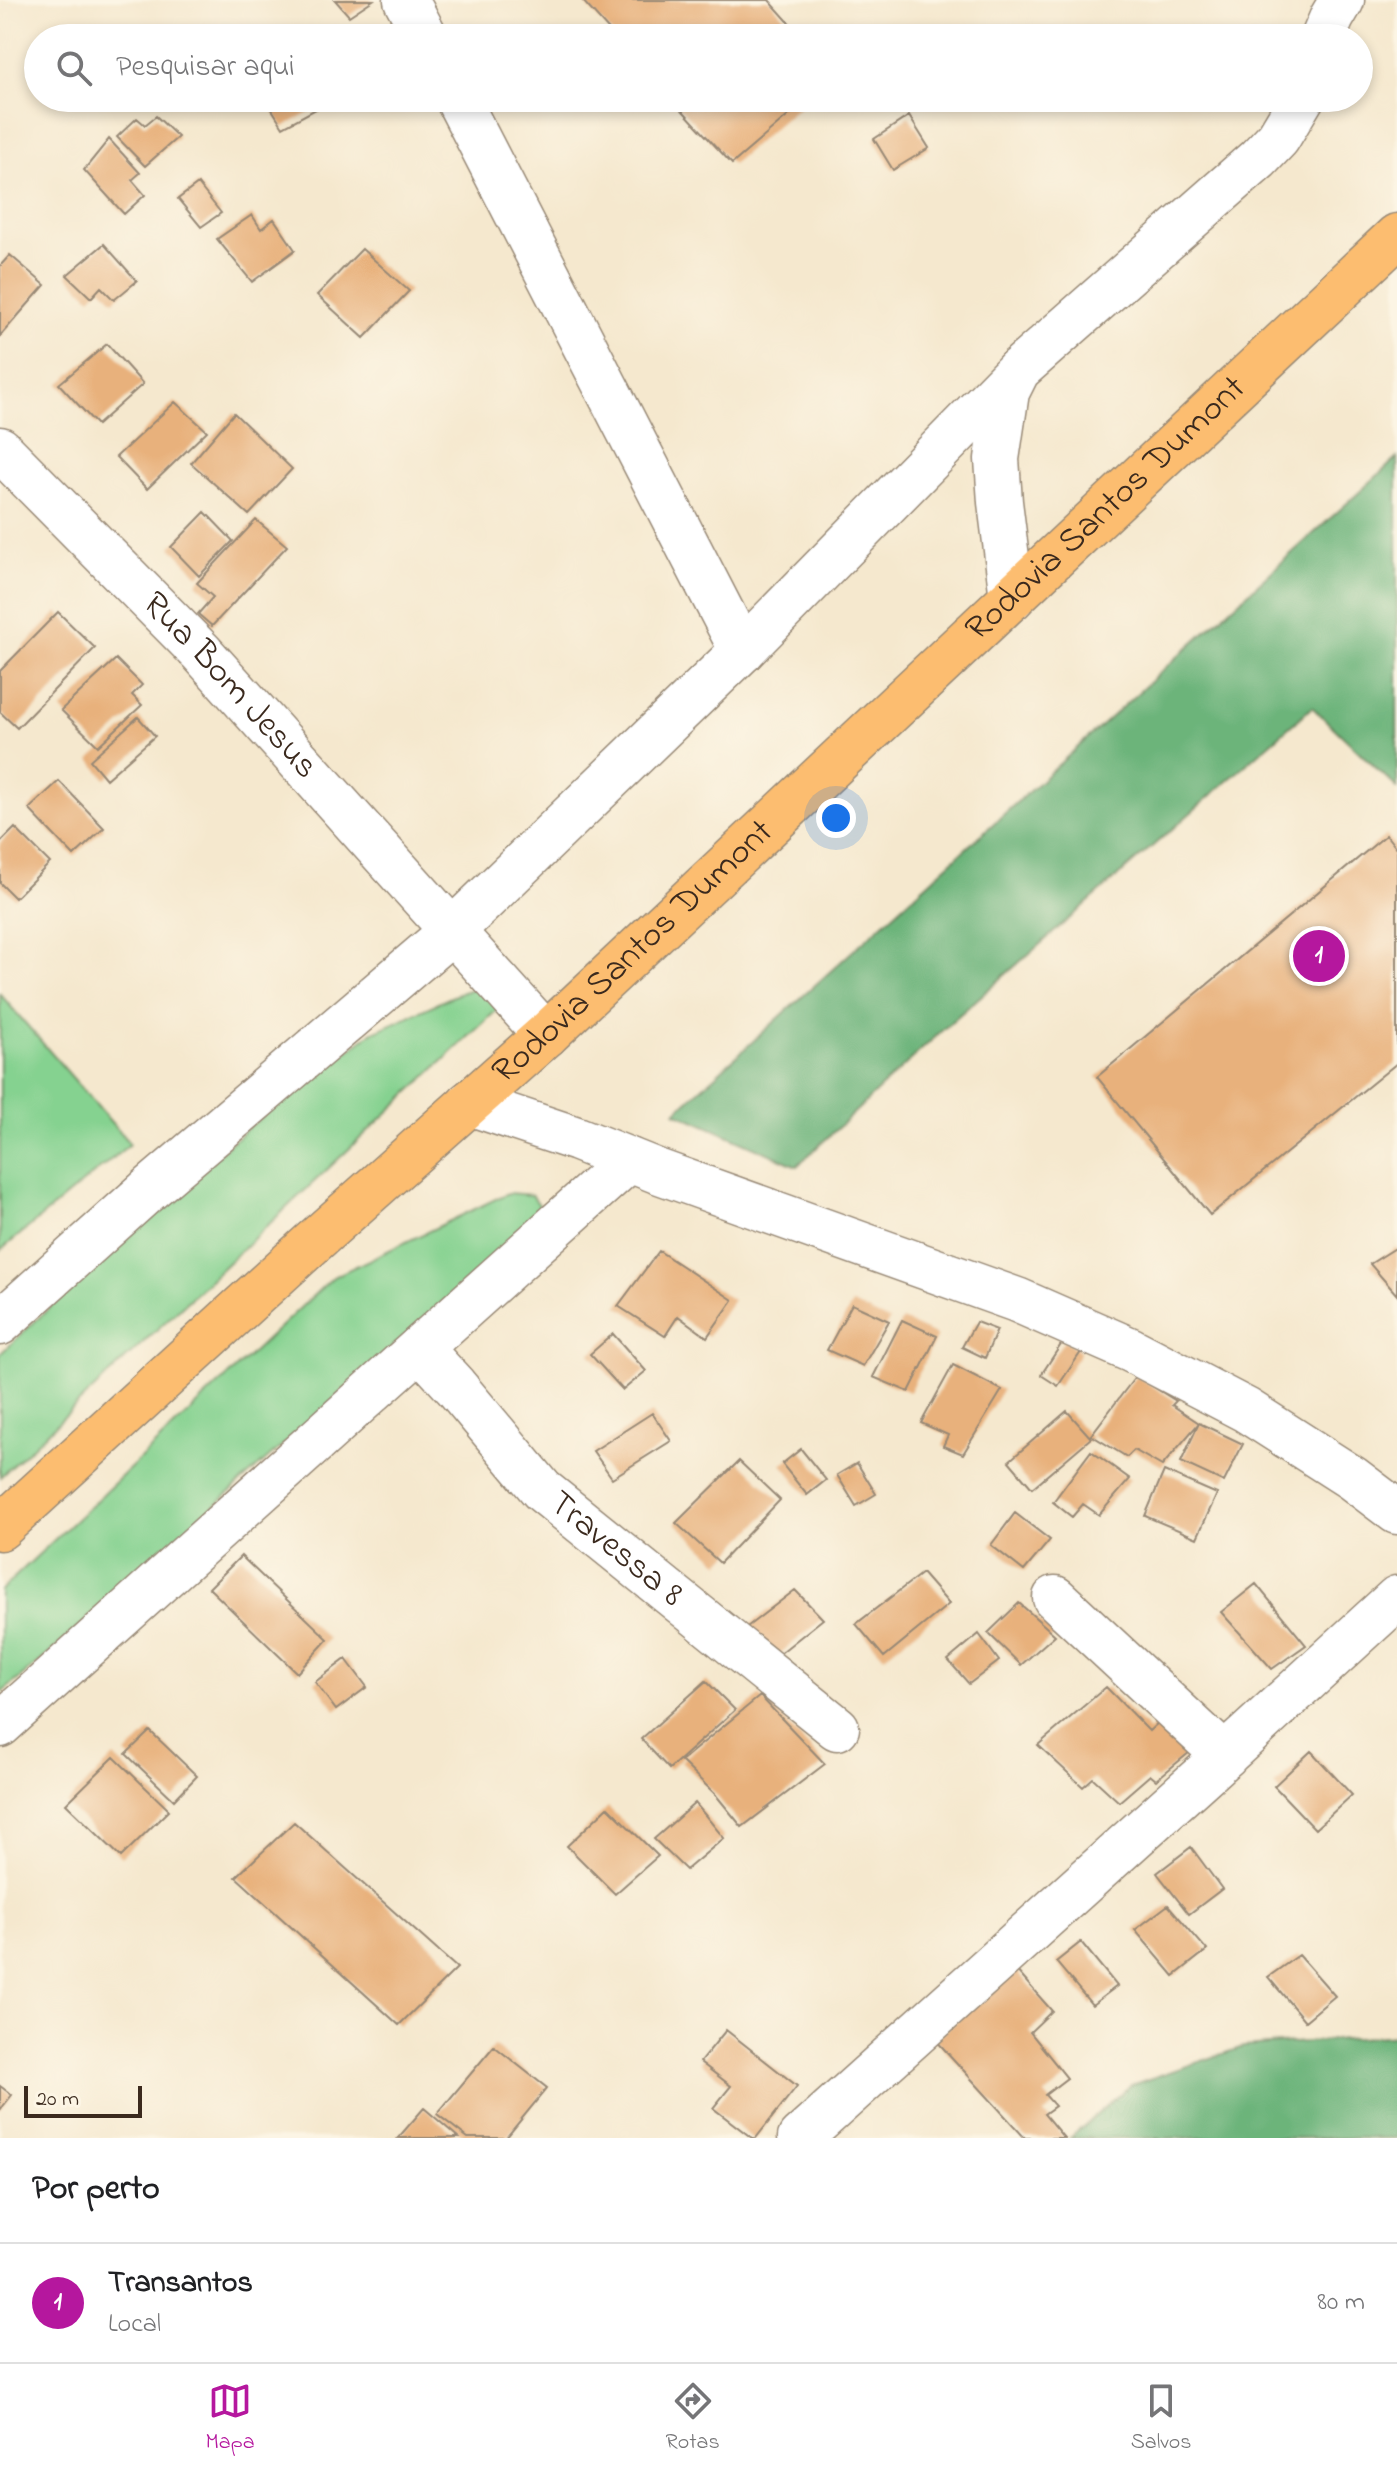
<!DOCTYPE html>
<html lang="pt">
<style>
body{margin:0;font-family:"Indie Flower",sans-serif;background:#f2f2f2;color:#202124}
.scale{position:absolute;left:24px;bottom:20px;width:118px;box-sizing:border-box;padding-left:8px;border:4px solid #3b2a1e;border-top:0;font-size:22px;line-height:28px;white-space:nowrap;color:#3b2a1e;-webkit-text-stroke:6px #fcf5e5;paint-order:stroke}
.you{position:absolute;left:836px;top:818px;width:28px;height:28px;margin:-20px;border:6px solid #fff;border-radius:50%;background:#1a73e8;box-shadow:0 0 0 12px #1a73e833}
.badge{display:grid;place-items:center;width:52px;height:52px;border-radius:50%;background:#b5179e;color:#fff;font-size:26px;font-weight:700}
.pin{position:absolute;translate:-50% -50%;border:4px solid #fff;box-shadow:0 2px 8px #0006}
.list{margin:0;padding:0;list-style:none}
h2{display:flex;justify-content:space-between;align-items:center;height:104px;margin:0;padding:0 32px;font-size:34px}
h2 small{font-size:26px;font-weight:400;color:#757577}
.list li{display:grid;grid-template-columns:52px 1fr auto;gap:24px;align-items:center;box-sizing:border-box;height:120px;padding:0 32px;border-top:2px solid #e0e0e0}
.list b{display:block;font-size:30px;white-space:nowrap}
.list p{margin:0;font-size:26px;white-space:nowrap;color:#757577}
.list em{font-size:26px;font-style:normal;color:#757577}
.icon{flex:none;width:44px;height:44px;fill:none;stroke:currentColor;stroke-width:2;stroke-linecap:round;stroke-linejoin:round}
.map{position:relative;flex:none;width:1397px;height:2138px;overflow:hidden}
.search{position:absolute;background:#fff;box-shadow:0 4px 12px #0003;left:24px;right:24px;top:24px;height:88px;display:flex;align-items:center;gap:20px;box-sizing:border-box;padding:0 28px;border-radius:44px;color:#757577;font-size:30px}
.sheet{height:224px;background:#fff}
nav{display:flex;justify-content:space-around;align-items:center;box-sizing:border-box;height:112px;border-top:2px solid #e0e0e0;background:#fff;font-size:22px;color:#757577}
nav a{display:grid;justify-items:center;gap:4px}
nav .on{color:#b5179e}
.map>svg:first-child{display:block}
.green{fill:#85d290;stroke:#607e57;stroke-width:2}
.forest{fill:#6cb47a;stroke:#546f4c;stroke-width:2}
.building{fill:#e8b17c}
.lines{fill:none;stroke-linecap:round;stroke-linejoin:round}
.minor-casing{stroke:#988976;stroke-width:47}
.trunk-casing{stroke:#988976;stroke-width:47}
.minor{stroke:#fff;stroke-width:44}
.trunk{stroke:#fcbd6f;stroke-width:44}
.labels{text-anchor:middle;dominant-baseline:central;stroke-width:8;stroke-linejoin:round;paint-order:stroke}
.street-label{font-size:36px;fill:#3b2a1e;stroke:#fcf5e5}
</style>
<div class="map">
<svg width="1397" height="2138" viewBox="0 0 1397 2138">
<rect width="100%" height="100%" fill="#fcf5e5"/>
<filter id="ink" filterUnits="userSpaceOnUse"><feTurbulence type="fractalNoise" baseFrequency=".0125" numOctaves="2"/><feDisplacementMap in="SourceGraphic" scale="16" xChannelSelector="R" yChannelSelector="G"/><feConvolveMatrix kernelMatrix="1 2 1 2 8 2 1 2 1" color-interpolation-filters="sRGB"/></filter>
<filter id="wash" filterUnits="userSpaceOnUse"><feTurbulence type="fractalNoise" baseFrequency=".006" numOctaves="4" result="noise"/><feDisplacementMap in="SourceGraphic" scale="32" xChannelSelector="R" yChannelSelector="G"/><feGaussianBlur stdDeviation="1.8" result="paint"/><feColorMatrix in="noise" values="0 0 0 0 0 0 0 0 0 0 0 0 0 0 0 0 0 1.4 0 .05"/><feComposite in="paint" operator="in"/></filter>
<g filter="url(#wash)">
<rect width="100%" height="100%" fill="#f5e8ce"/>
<path class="green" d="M484,985L498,1009L0,1477V1354L167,1198L249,1127L371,1033L460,993Z
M0,994L130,1144L0,1251Z
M508,1193L532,1195L544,1212L41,1661L0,1694V1591L333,1277Z"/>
<path class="forest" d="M1397,458V788L1312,707L951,1022L797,1166L675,1112Z
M1397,2035V2138H1070L1131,2085L1243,2047Z"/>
<g id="blocks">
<path class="building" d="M335,0H373L349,16Z
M582,0H769L803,38H616Z
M265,98H325L327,103L283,127Z
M671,98H809L732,164Z
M156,116L178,137L145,166L117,137L137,118L145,125Z
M909,116L929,148L893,170L874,139Z
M109,139L140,173L132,180L145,195L124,214L84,170Z
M198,184L221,213L201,227L178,199Z
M252,215L261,229L274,219L295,250L252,282L217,239Z
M104,244L137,281L114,300L101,287L91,298L67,275Z
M362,249L409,291L364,338L317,295Z
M10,255L45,285L0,336V266Z
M107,344L143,384L97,425L59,384Z
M175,402L207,431L147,489L116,457Z
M234,413L292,469L249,515L191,463Z
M205,512L233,541L199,576L171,547Z
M256,520L287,546L212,626L198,614L213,597L197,583Z
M58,612L95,648L17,728L0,712V671Z
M116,659L142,685L132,695L142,705L98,746L61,710Z
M138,717L155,736L106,779L90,760Z
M59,781L104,828L74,856L29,809Z
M15,828L50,863L15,898L0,883V843Z
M1386,835L1397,849V1063L1210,1215L1097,1077Z
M1397,1247V1295L1370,1264Z
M659,1251L733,1300L707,1337L678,1316L665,1336L618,1306Z
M852,1304L889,1321L863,1366L827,1350Z
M902,1320L937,1336L909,1392L873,1377Z
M976,1322L997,1330L985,1358L962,1347Z
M613,1334L646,1371L623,1390L590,1354Z
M1064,1340L1081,1352L1058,1386L1041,1375Z
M953,1365L1002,1390L963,1454L943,1446L948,1435L921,1423Z
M1136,1376L1176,1401L1172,1405L1199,1423L1162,1466L1134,1450L1127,1457L1091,1435Z
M1067,1411L1091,1438L1032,1488L1009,1461Z
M652,1413L671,1441L612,1478L593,1451Z
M1199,1423L1243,1444L1224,1482L1181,1462Z
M801,1449L826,1480L807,1495L782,1464Z
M1091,1451L1130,1479L1099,1515L1083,1504L1072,1517L1053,1502Z
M739,1461L780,1500L720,1563L676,1523Z
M857,1463L876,1494L856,1506L837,1475Z
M1164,1471L1217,1494L1197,1538L1145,1516Z
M1015,1513L1050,1540L1024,1571L991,1545Z
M241,1556L328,1639L297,1673L209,1588Z
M922,1573L949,1604L884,1657L856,1624Z
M1256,1584L1306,1645L1272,1669L1221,1612Z
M795,1590L823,1619L768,1663L739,1633Z
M1019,1603L1055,1635L1021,1665L988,1633Z
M979,1634L999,1661L969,1684L948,1660Z
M346,1659L367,1687L336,1710L315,1682Z
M706,1681L735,1710L669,1769L641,1739Z
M1106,1687L1149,1731L1160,1721L1190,1752L1156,1780L1150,1775L1119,1802L1093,1778L1083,1787L1038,1745Z
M760,1696L825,1764L742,1827L715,1794L681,1761Z
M150,1731L197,1776L174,1800L126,1754Z
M1311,1751L1352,1795L1315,1829L1274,1786Z
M114,1757L169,1810L121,1857L66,1804Z
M695,1803L724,1838L686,1870L654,1839Z
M608,1807L658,1856L615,1894L567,1846Z
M294,1822L457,1968L399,2025L236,1877Z
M1191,1847L1222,1889L1189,1914L1157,1873Z
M1168,1905L1207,1950L1174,1976L1135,1930Z
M1081,1942L1117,1986L1092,2005L1056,1962Z
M1299,1955L1335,1996L1305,2021L1268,1977Z
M1016,1970L1052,2011L1030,2032L1067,2078L1045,2095L1055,2106L1044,2114L1064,2138H1025L935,2039Z
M726,2030L797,2086L756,2138H752L713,2108L731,2086L700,2062Z
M494,2046L547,2088L506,2138H468L437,2114Z
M0,2086L12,2095L0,2110Z
M424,2108L459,2138H398Z"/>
</g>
</g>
<g filter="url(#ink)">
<use href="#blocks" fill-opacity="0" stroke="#988976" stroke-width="2"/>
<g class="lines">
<g class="minor-casing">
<g id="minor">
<path d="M406,0L426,38"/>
<path d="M1323,38L1332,17L1342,0"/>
<path d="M457,98L742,651"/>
<path id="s1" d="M0,449L201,652L546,1035"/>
<path d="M1012,598L1000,502L997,459L1007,392L1018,370L1258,159L1278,138L1302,98"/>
<path d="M469,1103L577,1139L657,1171L1017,1300L1131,1350L1246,1410L1352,1478L1397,1512"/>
<path d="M0,1323L146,1192L451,932L742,651L1018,370"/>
<path id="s2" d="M420,1348L455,1386L542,1490L837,1728"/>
<path d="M1055,1598L1225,1756"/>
<path d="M0,1725L629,1160"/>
<path d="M800,2138L1208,1771L1397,1598"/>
</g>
</g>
<g class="trunk-casing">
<g id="trunk">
<path id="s3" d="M0,1528L311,1244L546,1035L1397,236"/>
</g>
</g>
<use href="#minor" class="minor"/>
<use href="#trunk" class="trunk"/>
</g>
</g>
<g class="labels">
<g class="street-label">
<text stroke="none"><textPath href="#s3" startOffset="1504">Rodovia Santos Dumont</textPath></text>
<text stroke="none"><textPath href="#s1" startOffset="330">Rua Bom Jesus</textPath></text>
<text stroke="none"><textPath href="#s3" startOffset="856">Rodovia Santos Dumont</textPath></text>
<text stroke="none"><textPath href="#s2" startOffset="282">Travessa 8</textPath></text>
</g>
</g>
</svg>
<div class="scale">20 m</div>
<div class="you"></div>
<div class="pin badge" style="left:1319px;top:956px">1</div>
<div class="search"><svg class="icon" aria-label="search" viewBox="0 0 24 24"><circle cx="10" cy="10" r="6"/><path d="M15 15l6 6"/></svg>Pesquisar aqui</div>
</div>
<section class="sheet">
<h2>Por perto<small></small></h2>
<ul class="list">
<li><span class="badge">1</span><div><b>Transantos</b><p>Local</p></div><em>80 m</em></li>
</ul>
</section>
<nav>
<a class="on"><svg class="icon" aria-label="map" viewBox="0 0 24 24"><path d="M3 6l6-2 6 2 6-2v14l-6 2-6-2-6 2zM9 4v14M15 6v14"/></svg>Mapa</a>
<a><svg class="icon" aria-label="directions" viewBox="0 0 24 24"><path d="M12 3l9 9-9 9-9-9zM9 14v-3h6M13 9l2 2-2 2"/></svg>Rotas</a>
<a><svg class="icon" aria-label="saved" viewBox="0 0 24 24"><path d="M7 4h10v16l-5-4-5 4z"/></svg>Salvos</a>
</nav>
